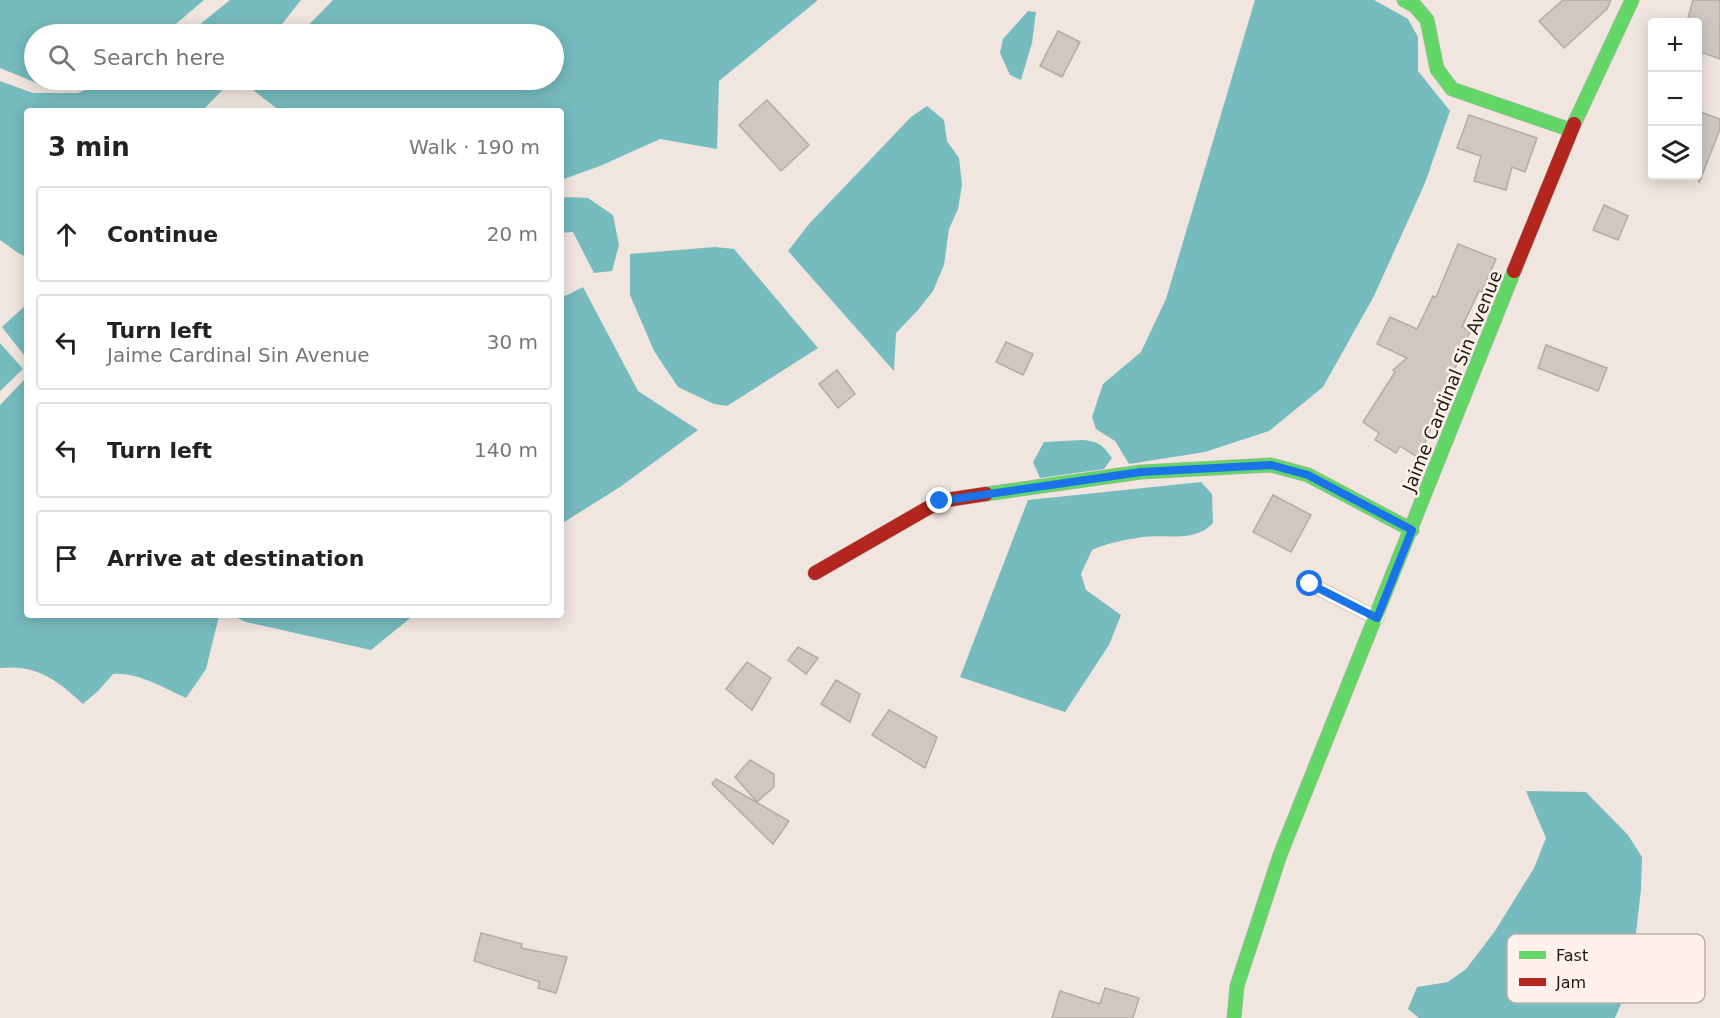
<!DOCTYPE html>
<meta charset="utf-8">
<style>
body{margin:0;font-family:"DejaVu Sans",sans-serif;background:#f2f2f2;color:#222}
.controls{position:absolute;right:18px;top:18px;display:grid;overflow:hidden;border-radius:6px;box-shadow:0 3px 15px #0003}
.controls button{width:54px;height:54px;display:grid;place-items:center;padding:0;border:0;border-bottom:2px solid #e0e0e0;background:#fff;color:#222;font:30px sans-serif}
.stop{position:absolute;width:18px;height:18px;margin:-14px;border:4px solid #1a73e8;border-radius:50%;background:#fff}
.stop.end{background:#1a73e8;border-color:#fff;box-shadow:0 2px 6px #0008}
.list{margin:0;padding:0;list-style:none}
h2{display:flex;justify-content:space-between;align-items:center;height:78px;margin:0;padding:0 24px;font-size:26px}
h2 small{font-size:20px;font-weight:400;color:#767676}
.list li{display:grid;grid-template-columns:39px 1fr auto;gap:18px;align-items:center;box-sizing:border-box;height:96px;margin:0 12px 12px;padding:0 12px;border:2px solid #e0e0e0;border-radius:6px}
.list b{display:block;font-size:22px;white-space:nowrap}
.list p{margin:0;font-size:20px;white-space:nowrap;color:#767676}
.list em{font-size:20px;font-style:normal;color:#767676}
.icon{flex:none;width:33px;height:33px;fill:none;stroke:currentColor;stroke-width:2;stroke-linecap:round;stroke-linejoin:round}
.map{position:relative;flex:none;width:1720px;height:1018px;overflow:hidden}
.search{position:absolute;background:#fff;box-shadow:0 3px 15px #0003;left:24px;top:24px;width:540px;height:66px;display:flex;align-items:center;gap:15px;box-sizing:border-box;padding:0 21px;border-radius:33px;color:#767676;font-size:22px}
.panel{position:absolute;background:#fff;box-shadow:0 3px 15px #0003;left:24px;top:108px;width:540px;height:510px;border-radius:6px}
.map>svg:first-child{display:block}
.water{fill:#76bbbe}
.building{fill:#d0c7c2;stroke:#b4aba6;stroke-width:1.5}
.lines{fill:none;stroke-linecap:round;stroke-linejoin:round}
.lane-casing{stroke:#b7aea9;stroke-width:15}
.fast-casing{stroke:#b7aea9;stroke-width:15}
.jam-casing{stroke:#b7aea9;stroke-width:15}
.lane{stroke:#fdfbfa;stroke-width:14}
.fast{stroke:#63d668;stroke-width:14}
.jam{stroke:#b3261e;stroke-width:14}
.route{stroke:#1a73e8;stroke-width:8}
.labels{text-anchor:middle;dominant-baseline:central;stroke-width:5;stroke-linejoin:round;paint-order:stroke}
.street-label{font-size:18px;fill:#1f1814;stroke:#fff1eb}
.key{fill:#fff1eb;stroke:#bcb0aa;stroke-width:1.5}
.key-label{font-size:16px;fill:#1f1814}
</style>
<div class="map">
<svg width="1720" height="1018" viewBox="0 0 1720 1018">
<rect width="100%" height="100%" fill="#f1e5df"/>
<path class="water" d="M0,0H204L164,34H34V80H79L39,84L0,68Z
M230,0H301L274,34H188Z
M333,0H818L719,81L717,149L660,139L600,166L561,180V111H280L248,86L255,80H554V34H300Z
M1255,0H1374L1408,19L1418,37V71L1450,111L1425,183L1374,296L1323,387L1269,431L1205,452L1129,464L1115,441L1096,429L1092,417L1103,384L1141,352L1166,299Z
M1028,11L1036,12L1032,43L1021,80L1010,75L1000,53L1003,39Z
M109,80H232L202,111H27V257L18,253L0,240V81L33,93H78Z
M927,106L944,120L947,141L959,158L962,185L958,209L949,229L944,265L933,291L918,310L896,333L894,371L788,251L809,224L911,117Z
M567,197L588,198L613,215L619,245L612,271L594,273L573,232L561,233V198Z
M715,247L734,249L818,348L727,406L714,404L678,387L654,351L630,295V254Z
M583,287L638,391L698,430L620,487L561,524V298Z
M27,304V359L2,327Z
M0,343L23,369L0,391Z
M27,377V615L219,616L206,669L186,698C164,688 138,672 113,674L98,691L83,704C57,680 37,664 0,668V405Z
M1082,440C1098,441 1103,445 1112,458L1104,469L1040,478L1033,462L1044,442Z
M1201,482L1212,494L1213,523C1195,543 1165,534 1142,537C1125,540 1107,543 1092,550L1081,574L1086,590L1121,615L1109,645L1065,712L960,677L1028,500Z
M230,615H414L371,650L246,622Z
M1526,791L1586,792L1628,835L1642,857L1641,890L1630,983L1615,1018H1419L1408,1009L1417,987L1448,982L1466,969L1495,931L1534,868L1546,838Z"/>
<path class="building" d="M1563,0H1611L1607,9L1564,48L1539,21Z
M1693,0H1720V59L1698,51V22H1687Z
M1058,31L1080,42L1062,77L1040,66Z
M767,100L809,145L781,171L739,125Z
M1698,111L1720,119V129L1699,183Z
M1469,115L1537,138L1525,172L1512,167L1506,190L1474,181L1481,156L1457,148Z
M1604,205L1628,216L1618,240L1593,230Z
M1458,244L1496,259L1482,292L1479,291L1462,327L1470,331L1419,458L1400,446L1396,453L1375,440L1379,433L1363,422L1395,372L1393,370L1407,358L1377,344L1390,317L1417,329L1433,296L1436,297Z
M1006,342L1033,354L1023,375L996,362Z
M1546,345L1607,368L1598,391L1538,368Z
M837,370L855,394L838,408L819,384Z
M1273,495L1311,515L1291,552L1253,532Z
M798,647L818,658L806,674L788,660Z
M747,662L771,678L752,710L726,689Z
M836,680L860,694L850,722L821,704Z
M889,710L937,737L925,768L872,735Z
M750,760L774,774V787L757,802L735,777Z
M716,779L789,821L773,844L712,784Z
M481,933L522,944L521,948L567,957L556,993L538,988L540,982L474,961Z
M1105,988L1139,998L1133,1018H1052L1060,991L1100,1004Z"/>
<g class="lines">
<g class="lane-casing">
<path id="lane" d="M1310,584L1377,618"/>
</g>
<g class="fast-casing">
<path id="fast" d="M1404,0L1415,6L1427,20L1437,69L1452,89L1571,130
M1574,124L1632,0
M986,494L1141,472L1271,465L1308,475L1412,530
M1234,1018L1237,986L1280,855L1514,271"/>
</g>
<g class="jam-casing">
<path id="jam" d="M1514,271L1574,124
M815,573L940,501L986,494"/>
</g>
<use href="#lane" class="lane"/>
<use href="#fast" class="fast"/>
<use href="#jam" class="jam"/>
</g>
<g class="lines">
<path class="route" d="M940,501L1141,472L1271,465L1308,475L1412,530L1377,618L1310,584"/>
</g>
<g class="labels">
<g class="street-label">
<text transform="translate(1452 381) rotate(-68)">Jaime Cardinal Sin Avenue</text>
</g>
</g>
<rect x="1507" y="934" width="198" height="69" rx="9" class="key"/>
<rect x="1519" y="951" width="27" height="8" fill="#63d668"/>
<rect x="1519" y="978" width="27" height="8" fill="#b3261e"/>
<g class="key-label">
<text x="1556" y="961">Fast</text>
<text x="1556" y="988">Jam</text>
</g>
</svg>
<div class="controls">
<button>+</button>
<button>−</button>
<button><svg class="icon" aria-label="layers" viewBox="0 0 24 24"><path d="M12 4l9 5-9 5-9-5zM3 14l9 5 9-5"/></svg></button>
</div>
<div class="stop" style="left:1310px;top:584px"></div>
<div class="stop end" style="left:940px;top:501px"></div>
<div class="search"><svg class="icon" aria-label="search" viewBox="0 0 24 24"><circle cx="10" cy="10" r="6"/><path d="M15 15l6 6"/></svg>Search here</div>
<section class="panel">
<h2>3 min<small>Walk · 190 m</small></h2>
<ul class="list">
<li><svg class="icon" aria-label="ahead" viewBox="0 0 24 24"><path d="M12 20V5M6 11l6-6 6 6"/></svg><div><b>Continue</b></div><em>20 m</em></li>
<li><svg class="icon" aria-label="left" viewBox="0 0 24 24"><path d="M17 20v-9H6M10 6l-5 5 5 5"/></svg><div><b>Turn left</b><p>Jaime Cardinal Sin Avenue</p></div><em>30 m</em></li>
<li><svg class="icon" aria-label="left" viewBox="0 0 24 24"><path d="M17 20v-9H6M10 6l-5 5 5 5"/></svg><div><b>Turn left</b></div><em>140 m</em></li>
<li><svg class="icon" aria-label="arrive" viewBox="0 0 24 24"><path d="M6 21V4h12l-3 4 3 4H6"/></svg><div><b>Arrive at destination</b></div></li>
</ul>
</section>
</div>
